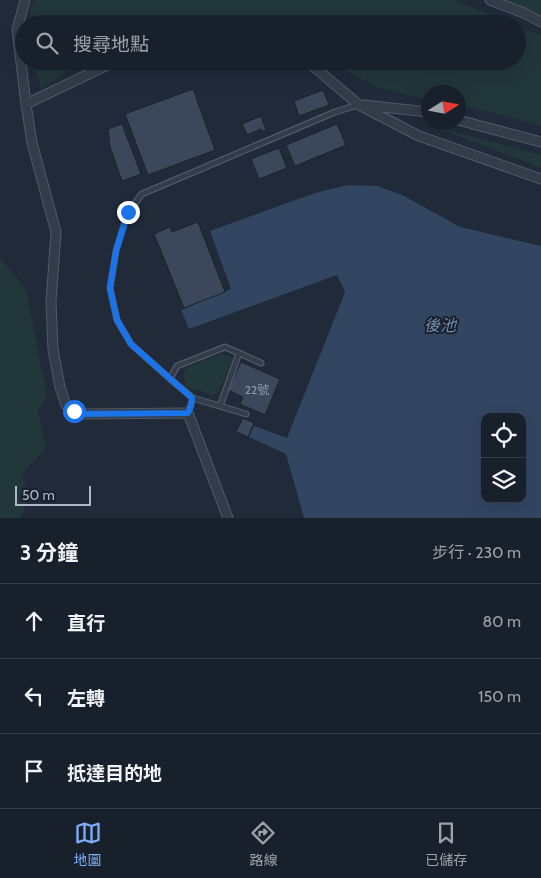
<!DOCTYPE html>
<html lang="zh-TW">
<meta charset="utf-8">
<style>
body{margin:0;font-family:Cabin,"Noto Sans TC",sans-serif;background:#212833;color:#f1f3f6}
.controls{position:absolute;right:15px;bottom:15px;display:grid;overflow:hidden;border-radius:10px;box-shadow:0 5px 20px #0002}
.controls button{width:45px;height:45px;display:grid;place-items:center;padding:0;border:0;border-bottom:1px solid #363e47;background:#18202b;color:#f1f3f6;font:25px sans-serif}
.compass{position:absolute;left:421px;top:85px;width:45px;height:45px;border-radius:50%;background:#18202b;box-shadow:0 5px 20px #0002;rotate:79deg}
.scale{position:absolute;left:15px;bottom:12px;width:76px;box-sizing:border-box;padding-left:5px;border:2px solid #aeb7c6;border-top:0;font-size:14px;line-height:18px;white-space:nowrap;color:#aeb7c6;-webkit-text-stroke:4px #19212e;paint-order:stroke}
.stop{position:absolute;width:15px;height:15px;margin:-11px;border:4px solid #1a73e8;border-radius:50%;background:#fff}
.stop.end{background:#1a73e8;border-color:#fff;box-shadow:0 1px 5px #0008}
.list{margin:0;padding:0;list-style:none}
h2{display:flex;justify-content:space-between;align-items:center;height:65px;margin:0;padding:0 20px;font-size:21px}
h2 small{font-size:16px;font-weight:400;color:#9fa3a9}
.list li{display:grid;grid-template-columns:32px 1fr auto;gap:15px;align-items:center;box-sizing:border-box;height:75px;padding:0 20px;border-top:1px solid #363e47}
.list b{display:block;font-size:19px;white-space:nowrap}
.list em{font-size:16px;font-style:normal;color:#9fa3a9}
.icon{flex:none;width:28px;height:28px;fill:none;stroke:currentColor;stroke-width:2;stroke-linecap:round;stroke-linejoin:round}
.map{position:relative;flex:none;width:541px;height:518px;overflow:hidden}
.search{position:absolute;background:#18202b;box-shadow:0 5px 20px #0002;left:15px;right:15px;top:15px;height:55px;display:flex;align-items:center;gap:12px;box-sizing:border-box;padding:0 18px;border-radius:28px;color:#9fa3a9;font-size:19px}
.sheet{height:290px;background:#18202b}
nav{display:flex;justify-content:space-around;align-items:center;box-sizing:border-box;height:70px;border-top:1px solid #363e47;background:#18202b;font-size:14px;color:#9fa3a9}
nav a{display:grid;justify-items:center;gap:2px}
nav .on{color:#7dadfb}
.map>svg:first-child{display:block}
.green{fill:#22373a}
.water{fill:#324561;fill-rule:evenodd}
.building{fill:#3c4859;stroke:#1b2330}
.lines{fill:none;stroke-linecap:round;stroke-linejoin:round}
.service-casing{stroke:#515a67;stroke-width:7}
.minor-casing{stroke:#515a67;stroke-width:11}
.service{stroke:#333c49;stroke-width:4.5}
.minor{stroke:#333c49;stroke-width:9}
.route{stroke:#1a73e8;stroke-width:6}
.labels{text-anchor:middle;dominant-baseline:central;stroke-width:4;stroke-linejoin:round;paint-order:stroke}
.number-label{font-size:12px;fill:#929bab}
.water-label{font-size:16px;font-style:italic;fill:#748eaf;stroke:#19212e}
</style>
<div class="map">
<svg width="541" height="518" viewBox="0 0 541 518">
<rect width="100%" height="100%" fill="#202a39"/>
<path class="green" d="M35,0H455L512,24H199L190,23L185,24H30V7Z
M503,0H541V16Z
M517,26L541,36V126L495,113L459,105L458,92H428V99L379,88L328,61H517Z
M32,61H80L41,89Z
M429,125L541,155V168Z
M0,258L26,289L47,397L38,410L46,448L22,473L29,500L20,518H0Z
M221,354C226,354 229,355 233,359L219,391L216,394L212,395L187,387C184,379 181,373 188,367Z"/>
<path class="water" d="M348,185L378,186L404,196L460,227L541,246V518H304L286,454L249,437L254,426L287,438L345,292L337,275L189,329L181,310L231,289L210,231L315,193ZM485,417H522V499H485Z"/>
<path class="building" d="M193,89L215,150L148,175L125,114Z
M323,90L329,105L299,116L294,101Z
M261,116L266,130L262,132L261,129L247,135L242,124Z
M122,124L141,174L122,181L110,147L108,129Z
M337,124L346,145L295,166L286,145Z
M279,148L287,168L259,179L251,159Z
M198,222L225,292L184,308L154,234L170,227L172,232Z
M241,362L280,379L265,415L240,404L243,397L228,390Z
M243,418L254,423L248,437L236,432Z"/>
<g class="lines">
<g class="service-casing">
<path id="service" d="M239,353L261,363
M170,379L131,344L117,320L110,288L116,251L128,212L142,194L335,112L358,105
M193,398L170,379L177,366L225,347L239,353L220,406
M188,413L193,398L246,414"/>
</g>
<g class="minor-casing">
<path id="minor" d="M25,0L17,30L26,104L32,143L56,232L51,302L53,349L60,387L66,405L74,411L83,414L188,413L228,518
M490,0L524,13L541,22
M307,61L359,105L419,136L541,179
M26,104L116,61
M364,105L428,112
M458,120L541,142"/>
</g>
<use href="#service" class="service"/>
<use href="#minor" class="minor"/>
</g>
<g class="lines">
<path class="route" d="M74,411L83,414L188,413L191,406L192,398L131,344L117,320L110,288L116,251L128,212"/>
</g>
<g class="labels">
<g class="number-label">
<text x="257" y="389">22號</text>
</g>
<g class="water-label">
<text x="440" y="325">後池</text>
</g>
</g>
</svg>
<div class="controls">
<button><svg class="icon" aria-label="locate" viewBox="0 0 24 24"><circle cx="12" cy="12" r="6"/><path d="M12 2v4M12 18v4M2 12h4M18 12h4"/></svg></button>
<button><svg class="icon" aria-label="layers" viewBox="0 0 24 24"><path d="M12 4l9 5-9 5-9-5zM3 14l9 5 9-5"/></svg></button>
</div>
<svg class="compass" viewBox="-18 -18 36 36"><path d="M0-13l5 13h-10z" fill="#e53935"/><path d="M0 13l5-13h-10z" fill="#9fa3a9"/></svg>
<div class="scale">50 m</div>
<div class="stop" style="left:74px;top:411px"></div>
<div class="stop end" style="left:128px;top:212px"></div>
<div class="search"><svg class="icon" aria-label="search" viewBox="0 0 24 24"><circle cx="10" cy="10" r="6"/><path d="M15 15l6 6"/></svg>搜尋地點</div>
</div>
<section class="sheet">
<h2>3 分鐘<small>步行 · 230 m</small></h2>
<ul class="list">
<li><svg class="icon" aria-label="ahead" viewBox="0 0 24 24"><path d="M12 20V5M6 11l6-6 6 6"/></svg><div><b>直行</b></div><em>80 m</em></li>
<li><svg class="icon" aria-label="left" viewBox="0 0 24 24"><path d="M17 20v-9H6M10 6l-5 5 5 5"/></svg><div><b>左轉</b></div><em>150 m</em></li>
<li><svg class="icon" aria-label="arrive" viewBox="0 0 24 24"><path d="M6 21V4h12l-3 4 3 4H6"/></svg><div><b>抵達目的地</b></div></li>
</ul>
</section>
<nav>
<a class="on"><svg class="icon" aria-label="map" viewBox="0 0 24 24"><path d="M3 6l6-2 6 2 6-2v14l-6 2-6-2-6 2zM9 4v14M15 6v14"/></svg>地圖</a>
<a><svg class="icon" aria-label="directions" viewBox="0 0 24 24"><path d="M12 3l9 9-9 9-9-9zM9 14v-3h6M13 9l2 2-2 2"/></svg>路線</a>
<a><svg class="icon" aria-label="saved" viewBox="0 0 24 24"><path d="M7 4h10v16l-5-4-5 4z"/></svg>已儲存</a>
</nav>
